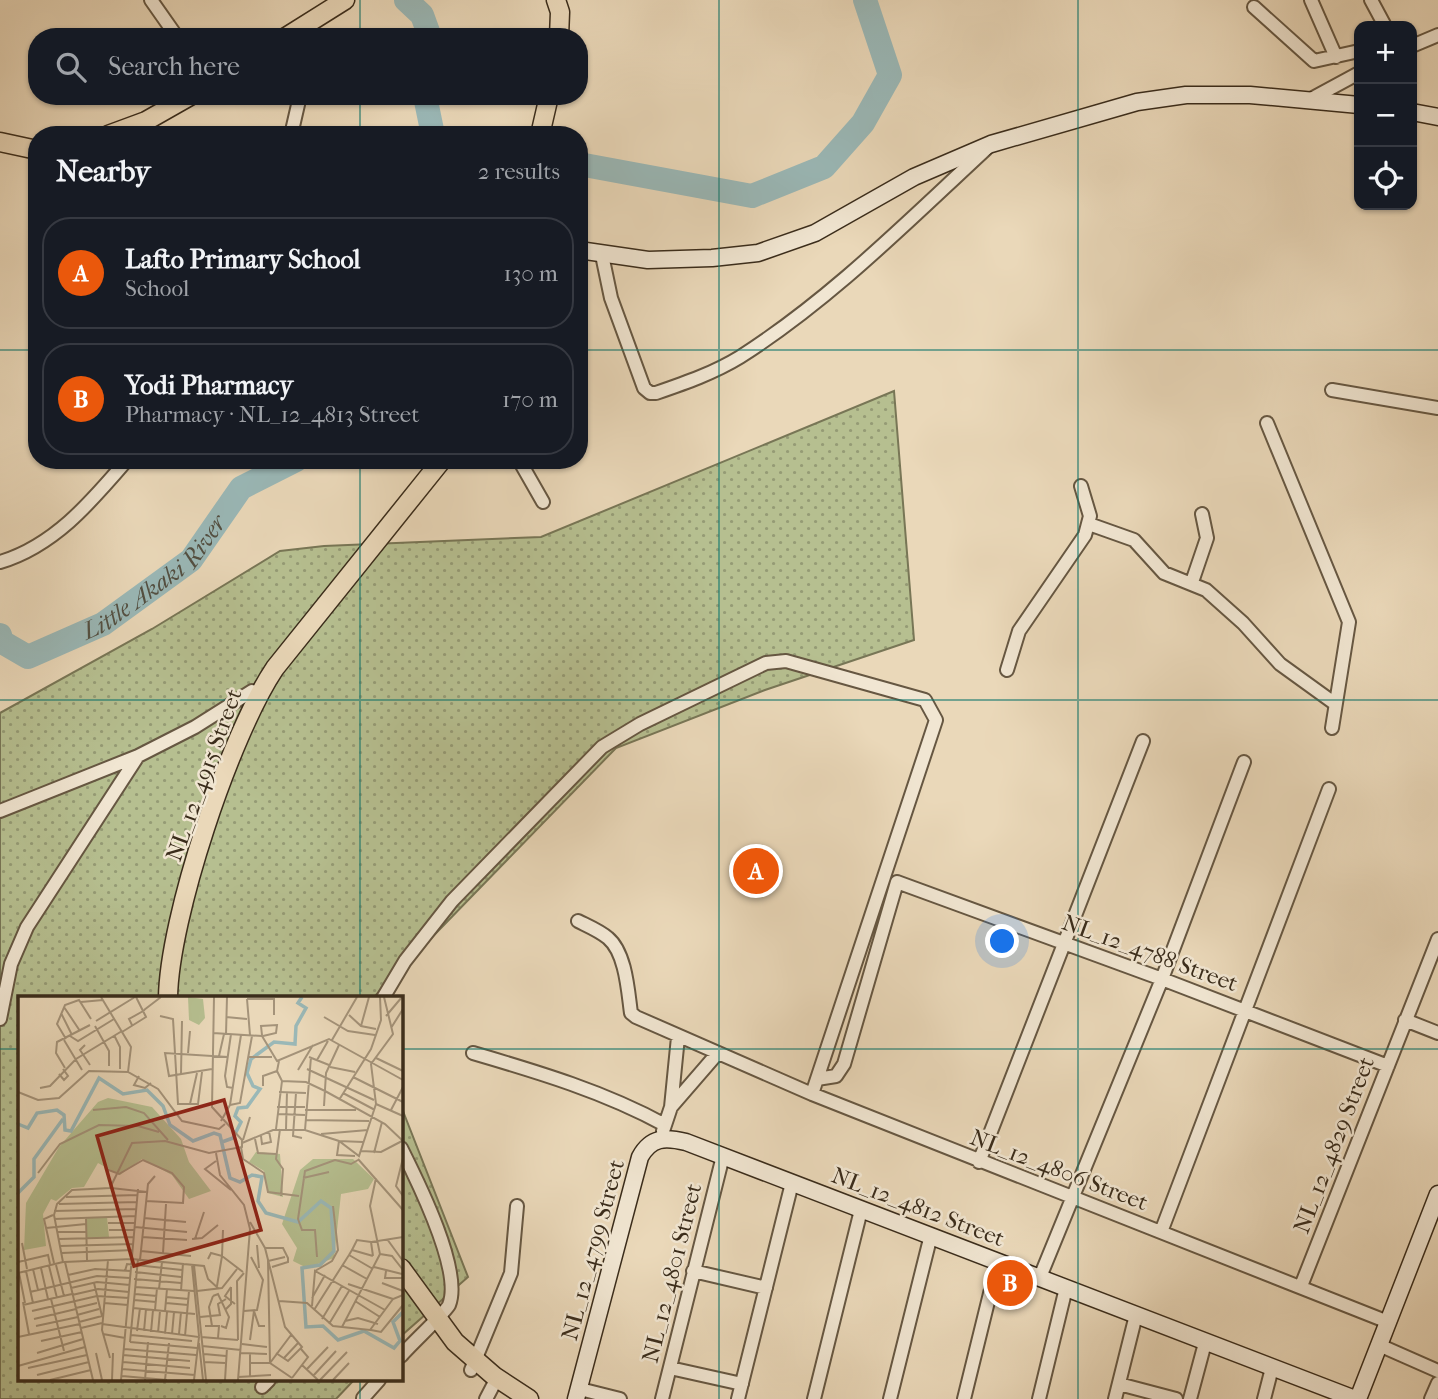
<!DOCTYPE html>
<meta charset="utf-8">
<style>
body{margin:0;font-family:"IM FELL French Canon",serif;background:#242831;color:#f1f3f6}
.controls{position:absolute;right:21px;top:21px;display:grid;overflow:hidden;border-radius:14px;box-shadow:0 2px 5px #0004}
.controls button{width:63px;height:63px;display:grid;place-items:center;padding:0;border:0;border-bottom:2px solid #363941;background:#171b24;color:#f1f3f6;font:35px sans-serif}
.you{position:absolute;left:1003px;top:942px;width:24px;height:24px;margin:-18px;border:5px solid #fff;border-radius:50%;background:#1a73e8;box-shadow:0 0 0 10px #1a73e833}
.badge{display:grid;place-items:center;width:46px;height:46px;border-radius:50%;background:#ea580c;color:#fff;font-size:23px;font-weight:700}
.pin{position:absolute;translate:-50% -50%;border:4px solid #fff;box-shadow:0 2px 7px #0006}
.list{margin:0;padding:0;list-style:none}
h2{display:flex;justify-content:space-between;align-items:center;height:91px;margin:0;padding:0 28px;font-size:30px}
h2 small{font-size:23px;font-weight:400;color:#9ea1a6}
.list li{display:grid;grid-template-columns:46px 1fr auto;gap:21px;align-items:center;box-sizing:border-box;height:112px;margin:0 14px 14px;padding:0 14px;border:2px solid #363941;border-radius:28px}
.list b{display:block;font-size:26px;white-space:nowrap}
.list p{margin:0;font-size:23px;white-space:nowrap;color:#9ea1a6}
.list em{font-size:23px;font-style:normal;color:#9ea1a6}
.icon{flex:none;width:38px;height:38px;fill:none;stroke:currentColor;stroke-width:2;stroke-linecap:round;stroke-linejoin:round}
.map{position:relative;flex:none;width:1438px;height:1399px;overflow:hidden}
.search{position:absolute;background:#171b24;box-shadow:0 2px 5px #0004;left:28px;top:28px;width:560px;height:77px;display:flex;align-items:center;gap:18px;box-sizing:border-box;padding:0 24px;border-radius:28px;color:#9ea1a6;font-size:26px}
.panel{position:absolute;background:#171b24;box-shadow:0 2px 5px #0004;left:28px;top:126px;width:560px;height:343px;border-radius:28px}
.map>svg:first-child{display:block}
.park{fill:url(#park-dots);stroke:#787656;stroke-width:2}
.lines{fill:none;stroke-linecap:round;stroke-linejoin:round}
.river{stroke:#9ab8b7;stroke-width:24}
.street-casing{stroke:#665742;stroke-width:16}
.secondary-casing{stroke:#3a2c1b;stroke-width:19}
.primary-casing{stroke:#3a2c1b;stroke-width:21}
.street{stroke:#f1e6d2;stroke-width:12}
.secondary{stroke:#f1e6d2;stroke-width:16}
.primary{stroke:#ead8b9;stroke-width:18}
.grid{fill:none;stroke:#0f766e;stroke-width:2;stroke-opacity:0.55}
.labels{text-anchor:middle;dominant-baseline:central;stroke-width:5;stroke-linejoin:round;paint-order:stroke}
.street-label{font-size:23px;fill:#3a2c1b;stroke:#f1e6d2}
.water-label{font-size:24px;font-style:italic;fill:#524f42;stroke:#f1e6d2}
.inset-river{fill:none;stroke:#9ab8b7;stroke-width:3.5}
.inset-road{fill:none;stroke:#a4937a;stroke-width:2}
.view{fill:#8f2418;fill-opacity:0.15;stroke:#8f2418;stroke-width:3.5}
.inset-edge{fill:none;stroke:#3a2c1b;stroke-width:3.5}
</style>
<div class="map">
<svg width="1438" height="1399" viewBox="0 0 1438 1399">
<defs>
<pattern id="park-dots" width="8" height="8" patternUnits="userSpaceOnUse" patternTransform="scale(1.75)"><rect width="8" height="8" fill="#b6bf90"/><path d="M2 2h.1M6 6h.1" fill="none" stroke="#959b75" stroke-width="1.8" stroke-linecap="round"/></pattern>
</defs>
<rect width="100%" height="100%" fill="#ead8b9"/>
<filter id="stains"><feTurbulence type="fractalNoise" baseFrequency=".00286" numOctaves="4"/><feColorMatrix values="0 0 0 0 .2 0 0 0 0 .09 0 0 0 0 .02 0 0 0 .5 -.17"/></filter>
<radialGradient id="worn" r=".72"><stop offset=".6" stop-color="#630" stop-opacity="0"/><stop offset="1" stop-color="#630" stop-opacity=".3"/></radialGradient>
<path class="park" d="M894,391L914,640L765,690L616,748L373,998H19V1380H354L336,1399H0V713L152,629L280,551L324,546L541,537Z
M401,1106L468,1277L401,1336Z"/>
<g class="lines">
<g class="river">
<path d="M406,0L422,15L430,37"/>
<path d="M425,96L433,135"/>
<path d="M579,164L752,196L824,167L863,123L890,75L865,0"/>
<path id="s1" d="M0,635L2,642L28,657L103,624L191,560L241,488L296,460"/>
</g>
<g class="street-casing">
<path id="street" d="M151,0L177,37
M1311,0L1336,57
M1371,0L1385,26
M1254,7L1314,61L1359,51
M1412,46L1438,35
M1311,99L1359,73
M291,135L300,96
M602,255L611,298L644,388L650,393H656C685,383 714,373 740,357C831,299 907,222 986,149
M1332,390L1438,408
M1267,423L1349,622L1332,728
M519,460L543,502
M1089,524L1134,540L1164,573L1206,590L1243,623L1280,664L1334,703
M0,562C54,546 91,502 127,460
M1192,582L1207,538L1202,514
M1007,670L1019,631L1085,535L1090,516L1081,486
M0,811L138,756L195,727L252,691
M578,921C588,926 600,931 608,938C626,953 628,992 631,1013L636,1017L812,1094L1388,1322
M383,998L405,961L452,901L602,747L640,724L766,663L786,661L925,700L936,720L812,1094
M0,1019L11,964L27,927L138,756
M1405,1020L1438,1033
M473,1053C538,1072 605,1092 665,1125
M817,1079L836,1076L844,1064L897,882L1162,979L1388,1066
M671,1107L678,1037
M663,1131L671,1107L716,1055
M401,1148C417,1180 463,1271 449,1305C446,1312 409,1346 401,1356
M979,1162L1143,741
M1161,1232L1329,789
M693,1271L766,1288
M1040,1277L1162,979L1244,762
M1301,1286L1438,939
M1379,1345L1438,1371
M670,1368L742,1384
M471,1370L511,1273L517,1206
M1119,1384L1176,1399
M262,1387L269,1380
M580,1389L620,1399
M363,1398L379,1380
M486,1399L497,1378
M662,1399L723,1156
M738,1399L792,1183
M814,1399L861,1210
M890,1399L931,1235
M964,1399L998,1261
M1039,1399L1066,1288
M1115,1399L1136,1315
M1190,1399L1205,1343
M1264,1399L1272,1368
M1431,1399L1438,1383"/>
</g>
<g class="secondary-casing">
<path id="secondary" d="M1412,112L1438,117
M579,250L648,260L712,258L758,253L815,233L914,177L991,144L1137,102L1186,95H1250L1359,105
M576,1399L640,1157C651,1137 665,1137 686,1142L1355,1399
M1358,1399L1438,1194"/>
</g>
<g class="primary-casing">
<path id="primary" d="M556,0L560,12L559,37
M286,37L345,0
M108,135L146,121L190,96
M540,135L549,96
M0,142L37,150
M168,998C169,918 230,735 275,668L442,460
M401,1268L455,1342L494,1376L529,1399"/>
</g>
<use href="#street" class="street"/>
<use href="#secondary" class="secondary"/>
<use href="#primary" class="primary"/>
</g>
<path class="grid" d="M360,0V37M719,0V1399M1078,0V1399M360,96V135M0,350H37M579,350H1438M360,460V998M0,700H1438M0,1049H19M401,1049H1438M360,1380V1399"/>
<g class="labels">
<g class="street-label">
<text transform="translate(204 775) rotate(-70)">NL_12_4915 Street</text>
<text transform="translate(1150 953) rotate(20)">NL_12_4788 Street</text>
<text transform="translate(1334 1145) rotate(-69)">NL_12_4829 Street</text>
<text transform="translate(1059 1170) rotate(21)">NL_12_4806 Street</text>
<text transform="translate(918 1207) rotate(21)">NL_12_4812 Street</text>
<text transform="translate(593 1250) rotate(-75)">NL_12_4799 Street</text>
<text transform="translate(672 1273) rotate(-76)">NL_12_4801 Street</text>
</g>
<g class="water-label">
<text stroke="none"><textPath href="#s1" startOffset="189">Little Akaki River</textPath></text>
</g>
</g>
<g transform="translate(18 996)">
<rect width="385" height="385" fill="#ead8b9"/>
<path d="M170,1L185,3L187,22L181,29L171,24Z" fill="#b6bf90"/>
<path d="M238,156L262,158L265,201L250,197L246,175L231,166Z" fill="#b6bf90"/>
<path d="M90,102L134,111L163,143L171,166L193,195L171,203L154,179L124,163L102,179L80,167L66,191L54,192L38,205L33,203L25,218L28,250L6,254L8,207L41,151L80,106ZM295,163H335L356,183L350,193L323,198L316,262L289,272L275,265L279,252L264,228L282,174ZM89,221L91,241L68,242V222Z" fill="#b6bf90"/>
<path class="inset-river" d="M0,128L10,132L19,117L39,114L46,119L47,134L53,135L81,82L105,98L129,94L145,110L152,129L175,145L196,137L202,139L212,182L222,186L234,179L244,181L240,205L248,217L280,226L303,205L313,212L316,255L302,269L284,272L288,331L305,330L320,344L346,335L376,352L382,345L375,326L385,316M204,146L215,142L223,126L217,120L220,112L229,111L242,93L235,90L229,77L233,63L256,46L277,48L278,30L288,12L280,7L284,1M0,197L16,181V163L45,123"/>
<path class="inset-road" d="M83,1L113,51L110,76M229,3H256V19M229,3L232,39M63,6L85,4M46,11L62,35M126,14L143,1M43,17L54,39M331,19L343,30L358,33M142,20L155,23L160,108H180L184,76M368,20L384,1M208,21L229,23M306,21L330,35L357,39M78,25L117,1M114,29L111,23L127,14M77,30L91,55V70M343,30L351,1M373,32L385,13M104,36L128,21L118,1M195,37L244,40L259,65L311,43L385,84M208,38L209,1M213,38L207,80L209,91L215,92M96,39L102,51V73M244,39L243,30L259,29L258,37L245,40M52,40L60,45L96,23M48,43L39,28L47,9L61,4L73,23M46,44L64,74M314,44L339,1M67,49L62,54L72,69M170,57L172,35M201,60L206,38M230,61H254M291,61L311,69M358,62L385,75M299,64L310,45M261,65L259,75L264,85L288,86L307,95L367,128L385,145M312,71L337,76M47,72L38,57L39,46L72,29M194,73L151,80L147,57L210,61M289,73L356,104M280,74L295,49M41,78L46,84L50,80L45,73M163,78L164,25M121,80L116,89L127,92L133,87M335,81L385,106M245,90V80L259,75M22,92L32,90L58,63L104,35M0,96L20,104L41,102L71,75L110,76L140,93L164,125L201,133L207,128M261,96L288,97M278,97L275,140L284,142M325,97L357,114M321,104L353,53L363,24L362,1M172,108L179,77M358,108L385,120M212,109L222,107L234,40M306,110L308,77L321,49M259,111H287M75,114L108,111L126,117L150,144M287,114H338M373,114L385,91M259,118L287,119M287,124L351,125M203,125L212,109L223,39M258,133L264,85M262,133L258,163L265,173L263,200M268,133L269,96M287,134L293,61M303,138L350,134M243,140L244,148L253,146L251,135M237,143L240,157L258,158M225,144L232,121M224,147L255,134H287L321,145L341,160L358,108L353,68L375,38L366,1M223,151L225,163L246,177L250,196L281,200M343,155L363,156L384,145M198,157L202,179L226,209L232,233L220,384M356,157L364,126M337,160L319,159L321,145L345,146M385,162L378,190L385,200M340,163L385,214M198,165L187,173L213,194M88,173L101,178L125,164L154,177L166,191L165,207L128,205M20,177L42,148L81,129L120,130L141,136M285,182L311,176M93,192L129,196M48,201L120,199M41,208L119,206M36,215L118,213M35,219L26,223L36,267M68,222L69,264M126,222L168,226M36,223L118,220M232,226L247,252L267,331L284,351L270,365L258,357M90,227H117M117,231L169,236M28,232L68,228M91,234H117M39,236H68M124,241L169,244M41,243L116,241M174,243L184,242L200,229M177,243L186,216M369,243L385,265M4,247L9,273M239,249L241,272M42,250L115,248M247,252H265L270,262V266L254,271M334,254L339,244L353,246M123,255L173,260M44,257L115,254M145,257L148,208M362,258L374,260L385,274M331,259L334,254L355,260M355,260L353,246L385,241M299,261L297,234H284L280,223L287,175L317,164L333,168L340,164M190,263L193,257L204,260L205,234M90,264L84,334L92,362M122,264L130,188L137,180M0,266L30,259L32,268M46,266L114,263L186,270L190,283L201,293M47,266L75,384M38,269L46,300M174,269L181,340M176,269L188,384M324,269L349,283M31,270L39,302M356,271L384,278M23,272L30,303M15,273L20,294M8,275L15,307M107,275L109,268L164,274M297,275L314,265L320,254L315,210M368,275L367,282H385M117,276L163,281M0,277L45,266L36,219L39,208L54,194L92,192L114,147L147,145L191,157L224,151V144L194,111L196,1M1,277L7,307M50,279L77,273L113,275M116,283L163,287M76,287L84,320M364,287L385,295M330,288L375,303M199,290L204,260L225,276M117,291L176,295M213,291L207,300L217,308M53,292L79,286L112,289M141,293L144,266M163,295L165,267M179,295L204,292L219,273M12,296L79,280L112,282M117,298L139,300M54,299L80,293L111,296M195,300L200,298L211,321L208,332L203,330M148,301L171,303M294,302L307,279M33,303L46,355M116,304L138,306M261,305L289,307L315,330L352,334L375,303L385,299M337,305L362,321M5,306L11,338M86,307L110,309M148,307L170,309M5,309L54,298M294,310L297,275L367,314M58,312L79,307M115,312L177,318M208,313L213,308V291M137,314L139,292M296,314L331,259L355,273M14,315L79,300L111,302M147,315L149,293M226,315L239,314L245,284L233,261M236,315L241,330H247M59,319L81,313M182,321L202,319L200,308L208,303M16,323L58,313M304,323L324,290M327,325L340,322L360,328M61,326L84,320M84,328L181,341L176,384M311,328L331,295M18,330L60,321M187,330H201L200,342M194,330L191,311L195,300M324,331L362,258L352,210L358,182M63,332L84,327M353,334L363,336L385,309M119,335L122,312M126,335L128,313M133,336L135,314M140,337L142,315M85,338L107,342M147,338L149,316M154,338L156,316M161,338L163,316M113,339L174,345M273,339L252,367L274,382M167,340L171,295M0,341L62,328M183,341L220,344M220,344L219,285L226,277M232,344L236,315M23,345L64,336M112,346L120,263M112,346L179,352M181,347L185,384M224,348L249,351M184,350L223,354M106,353L178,359M19,357L65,343M78,357L84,384M222,357L249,358M232,357V381M186,358L208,360M105,359L172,365M266,362L281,346M105,366L172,372M186,366L207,367M232,367H252L250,265L267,261M284,369L300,384M0,370L67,351M10,372L69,359M104,373L177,379M289,373L310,351M19,379L71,366M104,380L149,384M295,380L318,355M220,381L253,379M274,382L290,361L283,353M32,384L73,374M94,384L95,357M103,384L120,193M127,384L130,346M147,384L151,347M207,384L209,352M302,384L329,356M315,384L331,367"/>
<path class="view" d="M206,104L243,234L116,270L79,140Z"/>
<rect width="385" height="385" class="inset-edge"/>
</g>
<rect width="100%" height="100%" filter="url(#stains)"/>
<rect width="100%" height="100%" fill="url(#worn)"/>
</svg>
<div class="controls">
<button>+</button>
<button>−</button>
<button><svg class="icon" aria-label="locate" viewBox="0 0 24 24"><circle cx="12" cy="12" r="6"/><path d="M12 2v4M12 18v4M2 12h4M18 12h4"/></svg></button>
</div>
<div class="you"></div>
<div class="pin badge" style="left:756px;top:871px">A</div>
<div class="pin badge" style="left:1010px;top:1283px">B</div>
<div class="search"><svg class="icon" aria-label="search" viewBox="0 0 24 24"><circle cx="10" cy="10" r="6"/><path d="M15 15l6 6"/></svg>Search here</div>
<section class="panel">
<h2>Nearby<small>2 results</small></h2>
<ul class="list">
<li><span class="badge">A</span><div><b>Lafto Primary School</b><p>School</p></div><em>130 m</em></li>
<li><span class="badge">B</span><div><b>Yodi Pharmacy</b><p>Pharmacy · NL_12_4813 Street</p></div><em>170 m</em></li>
</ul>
</section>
</div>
